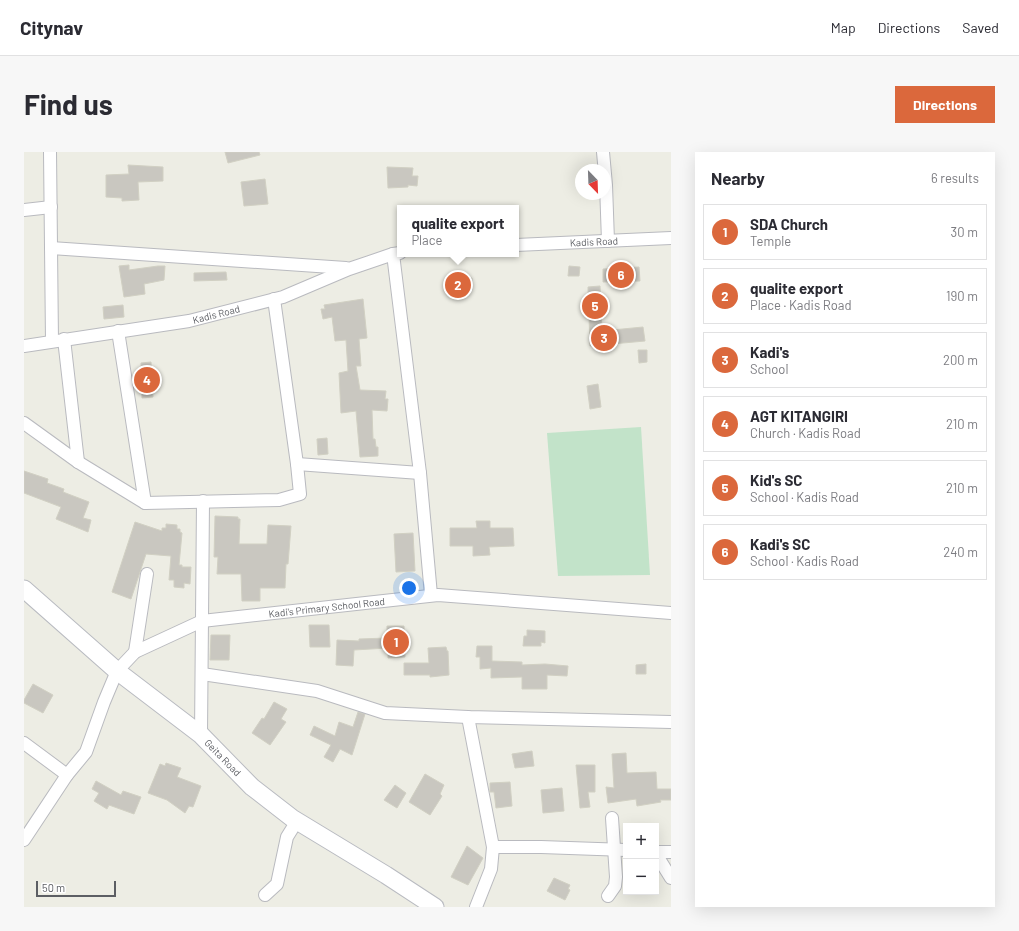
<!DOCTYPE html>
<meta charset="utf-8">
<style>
body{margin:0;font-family:Barlow,sans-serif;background:#f7f7f7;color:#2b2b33}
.controls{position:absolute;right:12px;bottom:12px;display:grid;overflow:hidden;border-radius:0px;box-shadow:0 4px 16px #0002}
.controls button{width:36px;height:36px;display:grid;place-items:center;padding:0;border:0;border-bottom:1px solid #e1e1e2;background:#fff;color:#2b2b33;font:20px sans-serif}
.compass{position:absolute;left:551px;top:12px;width:36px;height:36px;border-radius:50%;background:#fff;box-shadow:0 4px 16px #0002;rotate:157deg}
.scale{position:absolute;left:12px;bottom:10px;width:80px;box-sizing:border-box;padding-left:4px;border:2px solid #5c5e63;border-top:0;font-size:11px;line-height:14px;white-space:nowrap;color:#5c5e63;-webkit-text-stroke:3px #fff;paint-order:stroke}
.you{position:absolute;left:385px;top:436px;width:14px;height:14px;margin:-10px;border:3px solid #fff;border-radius:50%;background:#1a73e8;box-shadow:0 0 0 6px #1a73e833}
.badge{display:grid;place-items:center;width:26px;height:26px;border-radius:50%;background:#db683c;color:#fff;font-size:13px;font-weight:700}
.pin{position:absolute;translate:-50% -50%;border:2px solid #fff;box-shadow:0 1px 4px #0006}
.popup{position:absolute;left:373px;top:53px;width:122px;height:52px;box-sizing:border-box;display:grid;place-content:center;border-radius:0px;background:#fff;filter:drop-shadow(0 1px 3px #0005);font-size:13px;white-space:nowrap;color:#7c7c81}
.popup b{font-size:15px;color:#2b2b33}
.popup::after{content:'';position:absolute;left:50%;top:100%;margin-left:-8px;border:8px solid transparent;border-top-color:#fff}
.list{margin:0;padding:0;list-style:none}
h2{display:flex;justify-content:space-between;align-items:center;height:52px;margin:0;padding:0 16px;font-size:17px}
h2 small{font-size:13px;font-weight:400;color:#7c7c81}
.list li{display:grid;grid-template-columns:26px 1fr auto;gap:12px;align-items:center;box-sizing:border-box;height:56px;margin:0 8px 8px;padding:0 8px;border:1px solid #e1e1e2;border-radius:0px}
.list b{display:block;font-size:15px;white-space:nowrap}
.list p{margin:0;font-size:13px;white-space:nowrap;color:#7c7c81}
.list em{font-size:13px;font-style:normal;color:#7c7c81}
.map{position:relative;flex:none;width:647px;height:755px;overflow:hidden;border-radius:0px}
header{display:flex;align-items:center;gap:24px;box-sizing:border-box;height:56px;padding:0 20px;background:#fff;border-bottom:1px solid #e1e1e2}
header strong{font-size:19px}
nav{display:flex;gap:22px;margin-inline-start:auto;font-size:14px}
.intro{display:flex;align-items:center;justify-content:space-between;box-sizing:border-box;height:96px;padding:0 24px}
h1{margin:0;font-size:28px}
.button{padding:10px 18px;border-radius:0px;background:#db683c;color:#fff;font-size:14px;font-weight:700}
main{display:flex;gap:24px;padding:0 24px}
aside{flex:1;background:#fff;border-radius:0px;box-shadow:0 4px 16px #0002}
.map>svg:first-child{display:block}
.green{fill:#c2e3c9}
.building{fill:#c9c7c0;stroke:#d1d0c3}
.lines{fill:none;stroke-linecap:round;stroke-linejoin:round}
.minor-casing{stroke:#b9babf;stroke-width:14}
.secondary-casing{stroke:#b9bbc1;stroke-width:19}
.minor{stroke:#fff;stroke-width:12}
.secondary{stroke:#fff;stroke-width:17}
.labels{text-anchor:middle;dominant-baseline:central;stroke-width:3;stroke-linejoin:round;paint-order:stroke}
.street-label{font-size:10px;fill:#5c5e63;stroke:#fff}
</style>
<header>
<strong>Citynav</strong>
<nav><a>Map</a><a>Directions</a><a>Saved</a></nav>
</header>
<div class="intro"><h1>Find us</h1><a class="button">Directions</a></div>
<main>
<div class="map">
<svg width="647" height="755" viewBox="0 0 647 755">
<rect width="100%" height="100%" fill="#edede4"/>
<path class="green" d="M617,275L626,423L534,424L523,281Z"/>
<path class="building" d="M201,0H235L236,3L204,11Z
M104,13L139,15V29L114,30L115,48L98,49V46L82,45V23L105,22Z
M363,15L389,16L388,24H394L393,34L384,33V35L364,36Z
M241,27L244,52L220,54L217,30Z
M105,113V118L134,114H141L140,128L120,132L121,142L100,145L95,114Z
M545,114L556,115L555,124H544Z
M615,115L616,129L579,130V117Z
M202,120L203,128L170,129V121Z
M448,126V138L421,140V128Z
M576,134L578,179L619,175L621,189L566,194L564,135Z
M339,147L343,186L335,187L337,214H332L336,238L362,239L361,247H364L363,259L348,258L349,287H351L352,295H354V304L336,305L332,259L317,261L315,221L324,219L322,188L311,189L308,165L299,167L297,157H301L300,153Z
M99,153L100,165L80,167L79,155Z
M614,198H623V210L615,211Z
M127,210L129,245L118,246L117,211Z
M574,232L577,255L566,257L563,234Z
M303,286L304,302L294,303L293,287Z
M0,319L24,327L23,331L40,337L39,340L65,350L59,366L67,368L64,380L32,367L37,355L0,341Z
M191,364L214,365V367H216L215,392H243L244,373L267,374L264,412H262L261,436H236V449H218L217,422H193L194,405H190Z
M452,369H466V376H489L490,394L465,395L466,403L449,404V394H426V376H453Z
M111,370L138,379V376H142V372L153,373V377H156V380L158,381L155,413H158V415H167L166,432L160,431V436L150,435V428H145L147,404L122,402L107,447L88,440Z
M389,381L391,419L372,420L370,382Z
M285,473H305L306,495H286Z
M363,474H380L381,505L364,506V496L330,498L329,514L312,513L313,488L335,489V487L363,486Z
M503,478L521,479V491L517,490V494H499L500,484H503Z
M187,483H206L205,508H186Z
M453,494H468V509L498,510V513L521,512L544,514L543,524L523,523V537H498V525L467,526V516L456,517V505H452Z
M422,495L423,499H424L425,523L406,525V523H380V511H405L404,496Z
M622,512V522H612V513Z
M9,532L29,543L19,561L0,551V548Z
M250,550L263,557L257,567L262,570L246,593L228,581L238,566L240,567Z
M334,560L341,562L328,603L316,597L309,610L300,605L307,593L286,583L290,574L311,584L315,570L329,575Z
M508,599L510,614L491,616L488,602Z
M602,601L603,621L632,620L633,637H647V648H636L637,650L613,654L612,647L584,651L582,635L590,636L588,602Z
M142,611L157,616L153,625L177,634L169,655L165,654L161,661L143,648L124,641L136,612L141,614Z
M552,613H571V640H564L566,655L556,656Z
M401,622L420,633L416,642L418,644L406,663L385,650Z
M72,629L97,643L99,639L117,645L110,662L85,653L83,657L70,649L75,641L68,637Z
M486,630L488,654L472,656L470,640H466V631Z
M371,633L382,641L373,656L360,648Z
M538,636L540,659L519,661L517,638Z
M443,694L459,706L444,733L427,725Z
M530,726L546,733L544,737L546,738L541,748L523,739Z"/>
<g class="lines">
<g class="minor-casing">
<g id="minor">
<path d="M26,0L28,189"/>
<path d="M579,0L582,33L584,89"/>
<path d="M0,58L27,55"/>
<path id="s1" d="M492,93L647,86"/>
<path d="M27,96L322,116"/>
<path d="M369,102L396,321L407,443"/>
<path d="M94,179L121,351"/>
<path d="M40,187L54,310"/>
<path id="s2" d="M0,194L165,169L259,145L325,117L369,102L376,101"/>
<path d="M0,271L54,310L121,351L255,348L276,342L273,312L250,147"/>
<path d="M273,312L396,321"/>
<path d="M111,500L123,422"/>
<path d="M178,522L293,539L361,561L444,565L647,570"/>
<path d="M444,565L469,695L467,717L452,755"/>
<path d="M177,583L179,349"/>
<path d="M0,591L43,623"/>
<path id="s3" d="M0,688L43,623L62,600L80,550L93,519L111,500L178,469L414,443L647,461"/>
<path d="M469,695H517L602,698"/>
<path d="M632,700H647"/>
<path d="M632,702L647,726"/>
<path d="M241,743L253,732L263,685L273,669"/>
<path d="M584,744L591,734L592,725L588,666"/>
</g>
</g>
<g class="secondary-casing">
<g id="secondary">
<path id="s4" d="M0,437L93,519L177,583L228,635L268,666L362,723L411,755"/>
</g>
</g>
<use href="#minor" class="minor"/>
<use href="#secondary" class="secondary"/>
</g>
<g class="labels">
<g class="street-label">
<text stroke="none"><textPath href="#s1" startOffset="78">Kadis Road</textPath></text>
<text stroke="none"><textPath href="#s2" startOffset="195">Kadis Road</textPath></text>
<text stroke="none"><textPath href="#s3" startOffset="420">Kadi's Primary School Road</textPath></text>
<text stroke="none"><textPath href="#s4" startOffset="261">Geita Road</textPath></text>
</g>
</g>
</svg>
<div class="controls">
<button>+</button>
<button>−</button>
</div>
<svg class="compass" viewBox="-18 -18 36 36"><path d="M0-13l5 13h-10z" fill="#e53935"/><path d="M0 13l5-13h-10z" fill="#7c7c81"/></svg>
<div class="scale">50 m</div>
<div class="you"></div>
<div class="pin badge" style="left:372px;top:490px">1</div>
<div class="pin badge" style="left:434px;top:133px">2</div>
<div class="popup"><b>qualite export</b>Place</div>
<div class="pin badge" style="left:580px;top:186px">3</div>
<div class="pin badge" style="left:123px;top:228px">4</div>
<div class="pin badge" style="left:571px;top:154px">5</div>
<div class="pin badge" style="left:597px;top:123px">6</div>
</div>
<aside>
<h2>Nearby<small>6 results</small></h2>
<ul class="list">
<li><span class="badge">1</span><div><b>SDA Church</b><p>Temple</p></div><em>30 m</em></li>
<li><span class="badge">2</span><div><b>qualite export</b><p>Place · Kadis Road</p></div><em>190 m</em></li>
<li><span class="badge">3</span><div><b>Kadi's</b><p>School</p></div><em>200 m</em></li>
<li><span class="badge">4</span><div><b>AGT KITANGIRI</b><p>Church · Kadis Road</p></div><em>210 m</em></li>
<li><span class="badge">5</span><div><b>Kid's SC</b><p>School · Kadis Road</p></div><em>210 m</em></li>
<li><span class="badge">6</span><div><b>Kadi's SC</b><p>School · Kadis Road</p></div><em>240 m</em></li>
</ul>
</aside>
</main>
